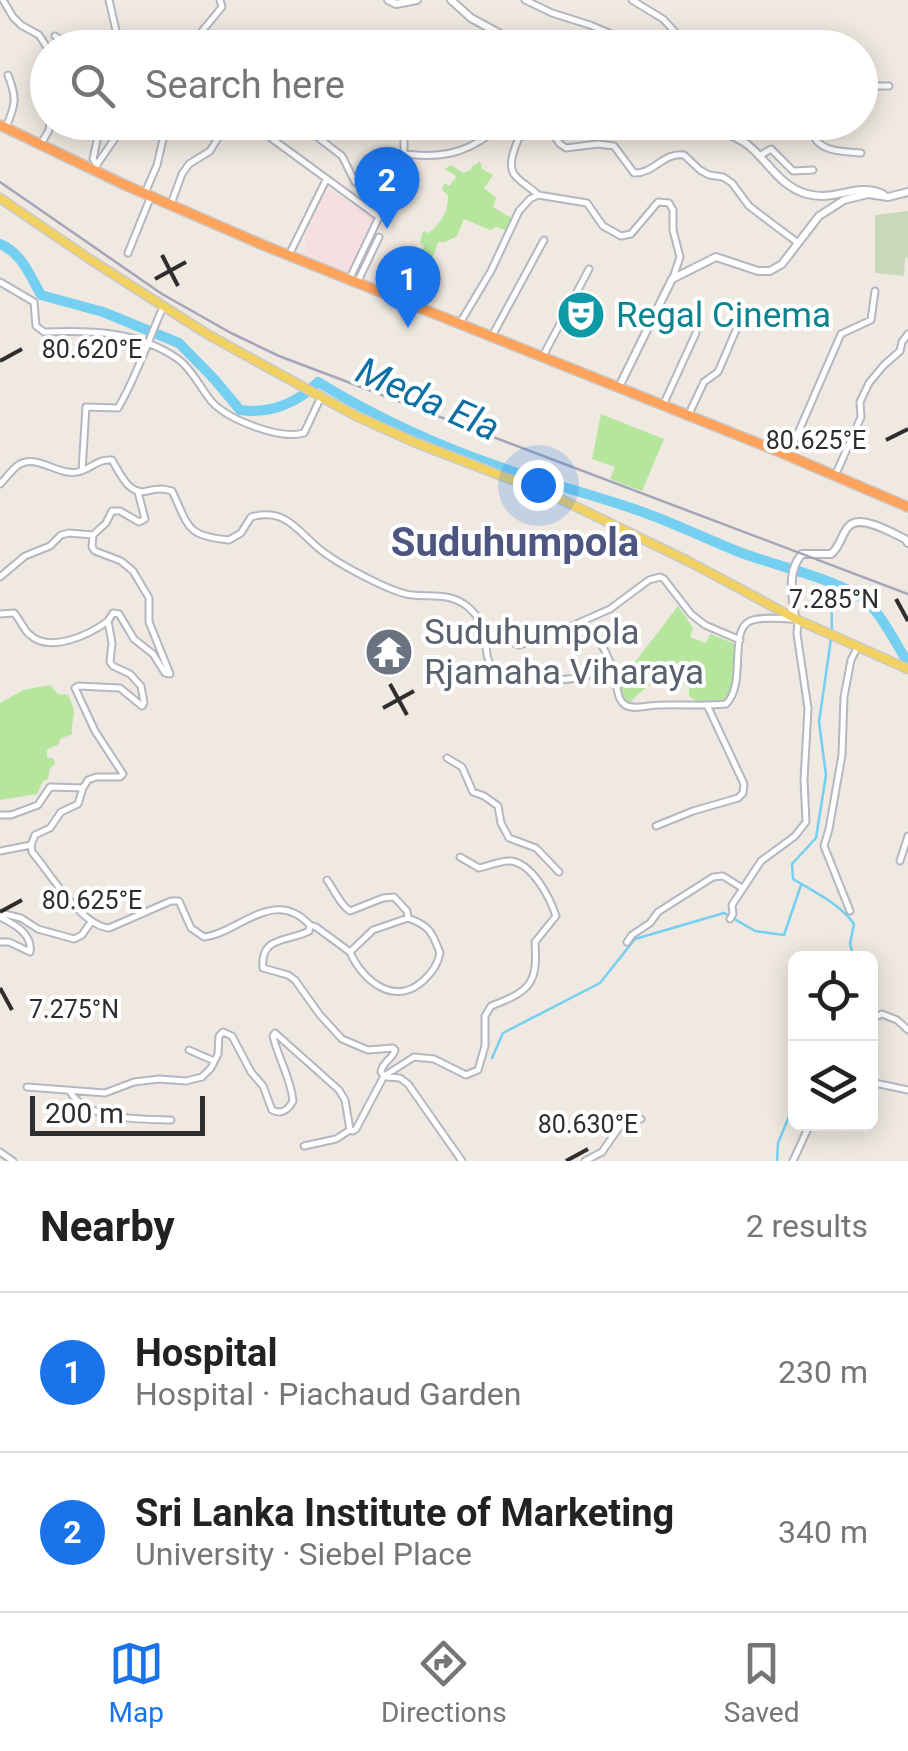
<!DOCTYPE html>
<meta charset="utf-8">
<style>
body{margin:0;font-family:Roboto,sans-serif;background:#f2f2f2;color:#222}
.controls{position:absolute;right:30px;bottom:30px;display:grid;overflow:hidden;border-radius:15px;box-shadow:0 5px 25px #0003}
.controls button{width:90px;height:90px;display:grid;place-items:center;padding:0;border:0;border-bottom:2px solid #e0e0e0;background:#fff;color:#222;font:50px sans-serif}
.scale{position:absolute;left:30px;bottom:25px;width:175px;box-sizing:border-box;padding-left:10px;border:5px solid #2e2e2e;border-top:0;font-size:28px;line-height:35px;white-space:nowrap;color:#2e2e2e;-webkit-text-stroke:8px #fff;paint-order:stroke}
.you{position:absolute;left:538px;top:485px;width:35px;height:35px;margin:-25px;border:8px solid #fff;border-radius:50%;background:#1a73e8;box-shadow:0 0 0 15px #1a73e833}
.badge{display:grid;place-items:center;width:65px;height:65px;border-radius:50%;background:#1a73e8;color:#fff;font-size:32px;font-weight:700}
.pin{position:absolute;translate:-50% -82px;filter:drop-shadow(0 2px 5px #0008)}
.pin::after{content:'';position:absolute;top:52px;width:35px;height:30px;background:inherit;clip-path:polygon(0 0,100% 0,50% 100%)}
.list{margin:0;padding:0;list-style:none}
h2{display:flex;justify-content:space-between;align-items:center;height:130px;margin:0;padding:0 40px;font-size:42px}
h2 small{font-size:32px;font-weight:400;color:#767676}
.list li{display:grid;grid-template-columns:65px 1fr auto;gap:30px;align-items:center;box-sizing:border-box;height:160px;padding:0 40px;border-top:2px solid #e0e0e0}
.list b{display:block;font-size:38px;white-space:nowrap}
.list p{margin:0;font-size:32px;white-space:nowrap;color:#767676}
.list em{font-size:32px;font-style:normal;color:#767676}
.icon{flex:none;width:55px;height:55px;fill:none;stroke:currentColor;stroke-width:2;stroke-linecap:round;stroke-linejoin:round}
.map{position:relative;flex:none;width:908px;height:1161px;overflow:hidden}
.search{position:absolute;background:#fff;box-shadow:0 5px 25px #0003;left:30px;right:30px;top:30px;height:110px;display:flex;align-items:center;gap:25px;box-sizing:border-box;padding:0 35px;border-radius:55px;color:#767676;font-size:38px}
.sheet{height:450px;background:#fff}
nav{display:flex;justify-content:space-around;align-items:center;box-sizing:border-box;height:140px;border-top:2px solid #e0e0e0;background:#fff;font-size:28px;color:#767676}
nav a{display:grid;justify-items:center;gap:5px}
nav .on{color:#1a73e8}
.map>svg:first-child{display:block}
.medical{fill:#f5dfe0}
.green{fill:#b6e59e}
.cemetery{fill:#c8d9b8}
.lines{fill:none;stroke-linecap:round;stroke-linejoin:round}
.stream{stroke:#75cff0;stroke-width:2.5}
.river{stroke:#75cff0;stroke-width:10}
.street-casing{stroke:#b4b7c1;stroke-width:9}
.secondary-casing{stroke:#b4b7c1;stroke-width:10}
.primary-casing{stroke:#c9c9c9;stroke-width:11}
.highway-casing{stroke:#c9c9c9;stroke-width:12}
.street{stroke:#fff;stroke-width:5}
.secondary{stroke:#fff;stroke-width:6}
.primary{stroke:#f2d163;stroke-width:8}
.highway{stroke:#ffa35c;stroke-width:9}
.rail{stroke:#a3a6b8;stroke-width:2.5}
.ticks{fill:none;stroke:#2e2e2e;stroke-width:4}
.labels{text-anchor:middle;dominant-baseline:central;stroke-width:8;stroke-linejoin:round;paint-order:stroke}
.culture-label{font-size:35px;fill:#0d838f;stroke:#fff;text-anchor:start}
.worship-label{font-size:35px;fill:#5b616d;stroke:#fff;text-anchor:start}
.water-label{font-size:38px;font-style:italic;fill:#0d6fa3;stroke:#fff}
.quarter-label{font-size:40px;font-weight:bold;fill:#4d5680;stroke:#fff}
.ticks-label{font-size:25px;text-anchor:middle;fill:#2e2e2e;stroke:#fff;stroke-width:8;stroke-linejoin:round;paint-order:stroke}
</style>
<div class="map">
<svg width="908" height="1161" viewBox="0 0 908 1161">
<rect width="100%" height="100%" fill="#efe9e1"/>
<path class="medical" d="M328,189L377,219L348,273L300,258L306,245L305,235Z"/>
<path class="green" d="M479,161L482,165L481,168L493,175L484,188L496,198L493,207L513,219L508,231L496,227L490,230L464,219L457,236L445,242H438L431,262L427,263L422,261L420,253L424,246L420,243L423,231L429,233C442,221 448,213 448,195L442,190L444,183L450,186L453,180H455L456,176L445,169L451,165L463,173L471,170L472,166L477,164Z
M601,414L664,439L642,491L610,479L615,467L592,459Z
M678,606L693,628L690,637L706,643L710,634L733,643L736,646L734,693L729,701C714,707 703,707 689,696V688C684,685 680,680 674,678C659,674 637,694 629,704L619,695V683Z
M50,685L58,694L68,695C79,717 71,714 72,734L60,739L59,744L47,750V758H53L55,764L50,768L48,779L43,781L37,794L0,800V703L23,690Z"/>
<path class="cemetery" d="M908,211V258H905L904,276L875,273V215Z"/>
<g class="lines">
<path class="stream" d="M831,584L832,631
M831,639L819,722L826,775L816,838L792,864L793,879C813,891 840,904 854,924L850,944L854,958
M796,996L792,999L796,1036
M492,1058L503,1033L600,983L635,939L724,913L755,931L784,935L801,885
M777,1161L778,1143L790,1114L796,1082"/>
<path class="river" d="M0,244C22,253 30,276 41,295L103,312L179,343L215,380L240,410C269,414 297,404 318,382C377,418 438,446 503,468C546,483 591,494 634,509C670,521 704,538 739,552C779,567 822,575 860,596C878,607 896,644 908,663"/>
<g class="street-casing">
<path id="street" d="M3,0L13,17L21,25L39,35L48,49
M109,0L120,48
M525,0L552,13L590,25L644,48
M632,0L663,19L678,35L723,48
M55,36L63,41L67,48
M188,48L222,7L220,0
M671,48L676,42L678,35
M860,86H889
M289,122L307,129L342,156L355,182L384,200
M531,122C520,130 506,162 514,174C519,182 532,188 538,195
M542,122L546,125L560,144L566,148L598,144L614,146L634,173C654,174 663,152 684,155L700,170L709,175L723,177L732,183L749,206L798,243
M831,122L815,133L814,137C823,153 845,151 861,153
M6,127C16,104 17,98 8,75
M260,130L379,217
M41,144L49,130L50,122
M404,154C437,158 464,155 491,133
M759,156L771,149L793,171L813,170
M96,163L93,159L101,122
M94,169L126,122
M145,193L157,165L167,122
M171,204L182,174L189,164L210,151L228,122
M128,253L151,196
M290,253L326,180
M349,280L379,217L404,154V139L412,122
M0,282L34,302L36,326L44,332C91,330 138,331 178,359C192,369 201,389 212,402C229,420 280,440 304,433L321,397
M357,283L379,237
M460,323L491,271L519,211L530,199L538,195L587,203L603,226L621,236L631,234L658,202L669,203L673,210V230L680,257L673,278
M492,336L544,240
M543,356L589,269
M664,403L696,333
M688,416L704,382L718,372L736,330
M788,456L841,334L871,320L875,291
M82,471L86,407L118,408C137,376 148,341 163,307
M835,476L861,417L860,402L869,383L884,365L900,351L902,342L908,334
M0,484C5,479 11,471 17,466C37,451 59,479 81,471C94,467 97,459 112,460C120,473 129,496 147,491C158,489 161,488 172,491C189,526 185,536 229,540L241,533L251,517C291,506 301,539 329,556C345,567 394,594 412,595C432,597 447,593 464,604C474,610 478,619 485,627C493,636 507,640 519,645C574,627 601,615 616,684C618,692 618,700 625,705C632,709 641,707 648,706C674,703 700,707 726,704C747,684 728,631 750,621C762,616 780,619 792,619
M0,577L25,556L50,546L61,535L69,533L93,535
M0,614L14,613C20,619 23,629 29,634C49,654 89,635 108,621
M567,628L610,609L649,580L660,577L664,579L691,614L705,625L740,640
M487,630C486,642 484,659 494,669C506,682 565,681 582,677C592,675 602,668 611,663
M447,758L462,767L473,792L484,796L498,806L501,823L509,838L536,848L559,872
M83,788L88,780L96,777H120L123,774L95,731L75,688L78,686L120,688L142,706L144,703L141,686L130,674L113,666L110,662L112,643L108,621L113,613L119,614L134,639L153,654L165,673L170,674L149,622V598L133,571L121,561L95,551L92,547L93,535L106,523L112,511H120L139,522L145,519L138,492
M0,815H11L38,805L50,787L83,788L78,804L61,812L50,828L35,835L31,845L0,851
M656,826L693,811L738,798L743,793L744,784L707,705
M31,845L32,852C51,874 80,925 109,928L171,901H179L191,928L204,937C239,933 274,886 310,925L309,931C289,942 260,935 263,968L288,975L295,980L320,1015L342,1039L368,1050L393,1048L395,1050C393,1059 382,1062 381,1072L384,1076
M900,861L908,836
M850,911L824,846L829,829L842,755L844,697L851,660L857,648
M0,913L21,918L38,929L74,939L82,935L91,922
M0,917C14,924 33,934 30,952L9,942H0
M730,919L733,914L732,905L761,861L795,836L806,822L804,780L808,708L797,634L798,620
M310,925L316,927L350,952L373,930L408,918L407,911L394,897L383,898L350,911C340,905 334,889 327,880
M627,942L632,935L650,923L658,912L713,877L723,876L742,888
M350,952C363,982 396,1007 424,980C433,971 438,964 440,953C432,932 430,926 408,918
M870,1019L882,1014L897,1020L908,1030
M189,1050L214,1061
M387,1077L400,1078L408,1084L462,1161
M870,1082L908,1090
M27,1087L105,1093L134,1082L159,1079L186,1081L202,1077L211,1068L218,1054L219,1036L223,1032L232,1036L251,1072L263,1086L272,1110C282,1115 288,1110 293,1101C291,1078 278,1058 273,1036L275,1033L339,1090L345,1100L350,1130L353,1131L356,1129L384,1076L414,1057L434,1059L466,1075L478,1070L485,1046V1016L491,1006C530,991 538,984 535,942L556,916C550,898 533,864 511,861C502,860 488,866 479,868L460,857
M70,1092C89,1121 140,1119 171,1120
M304,1146L336,1139L350,1130
M0,1152L13,1161
M585,1161L602,1152L620,1126L641,1119
M793,1161L810,1124"/>
</g>
<g class="secondary-casing">
<path id="secondary" d="M388,0L396,4L417,0
M451,0L471,18L506,37L511,48
M698,122C714,129 735,135 748,145C769,162 779,186 807,194C837,202 855,182 883,194
M619,387L672,279L716,257L758,271H770L782,264L819,216L844,200L868,194L888,197L908,192
M795,618C793,595 786,572 802,554H831C841,546 841,534 849,526C861,514 893,533 905,539L908,543"/>
</g>
<g class="primary-casing">
<path id="primary" d="M0,198L91,260L207,334L354,415L414,442L556,497L690,562L798,620L908,669"/>
</g>
<g class="highway-casing">
<path id="highway" d="M0,125L125,185L263,245L775,450L908,507"/>
</g>
<use href="#street" class="street"/>
<use href="#secondary" class="secondary"/>
<use href="#primary" class="primary"/>
<use href="#highway" class="highway"/>
<path class="rail" d="M0,182L162,294L231,333L279,356L908,594"/>
</g>
<path class="ticks" d="M162,255L178,286M155,279L186,262M0,361L22,349M886,440L908,429M896,599L908,621M390,684L407,715M383,708L414,691M0,912L22,900M0,988L12,1010M566,1161L588,1149"/>
<defs>
<g id="theatre-disc" transform="scale(2.5)"><circle r="9.5" fill="#0f9aa8" stroke="#fff"/><path d="M-5-5.5Q0-4 5-5.5V0Q5 5 0 6Q-5 5-5 0ZM-3.3-2.5H-1v1.5H-3.3ZM1-2.5H3.3v1.5H1ZM-2.8 1Q0 5.5 2.8 1Z" fill="#fff"/></g>
<g id="temple-disc" transform="scale(2.5)"><circle r="9.5" fill="#6b7280" stroke="#fff"/><path d="M0-6L5-2H3V0L6.5 2.5H4V6H1.5V3h-3V6H-4V2.5H-6.5L-3 0V-2H-5Z" fill="#fff"/></g>
</defs>
<g fill-rule="evenodd">
<use href="#theatre-disc" x="581" y="315"/>
<use href="#temple-disc" x="389" y="652"/>
</g>
<g class="labels">
<g class="culture-label">
<text x="616" y="315">Regal Cinema</text>
</g>
<g class="worship-label">
<text x="424" y="632">Suduhumpola<tspan x="424" dy="40">Rjamaha Viharaya</tspan></text>
</g>
<g class="water-label">
<text transform="translate(428 399) rotate(24)">Meda Ela</text>
</g>
<g class="quarter-label">
<text x="515" y="542">Suduhumpola</text>
</g>
</g>
<g class="ticks-label">
<text x="92" y="358">80.620°E</text>
<text x="816" y="449">80.625°E</text>
<text x="834" y="608">7.285°N</text>
<text x="92" y="909">80.625°E</text>
<text x="74" y="1018">7.275°N</text>
<text x="588" y="1133">80.630°E</text>
</g>
</svg>
<div class="controls">
<button><svg class="icon" aria-label="locate" viewBox="0 0 24 24"><circle cx="12" cy="12" r="6"/><path d="M12 2v4M12 18v4M2 12h4M18 12h4"/></svg></button>
<button><svg class="icon" aria-label="layers" viewBox="0 0 24 24"><path d="M12 4l9 5-9 5-9-5zM3 14l9 5 9-5"/></svg></button>
</div>
<div class="scale">200 m</div>
<div class="you"></div>
<div class="pin badge" style="left:408px;top:328px">1</div>
<div class="pin badge" style="left:387px;top:229px">2</div>
<div class="search"><svg class="icon" aria-label="search" viewBox="0 0 24 24"><circle cx="10" cy="10" r="6"/><path d="M15 15l6 6"/></svg>Search here</div>
</div>
<section class="sheet">
<h2>Nearby<small>2 results</small></h2>
<ul class="list">
<li><span class="badge">1</span><div><b>Hospital</b><p>Hospital · Piachaud Garden</p></div><em>230 m</em></li>
<li><span class="badge">2</span><div><b>Sri Lanka Institute of Marketing</b><p>University · Siebel Place</p></div><em>340 m</em></li>
</ul>
</section>
<nav>
<a class="on"><svg class="icon" aria-label="map" viewBox="0 0 24 24"><path d="M3 6l6-2 6 2 6-2v14l-6 2-6-2-6 2zM9 4v14M15 6v14"/></svg>Map</a>
<a><svg class="icon" aria-label="directions" viewBox="0 0 24 24"><path d="M12 3l9 9-9 9-9-9zM9 14v-3h6M13 9l2 2-2 2"/></svg>Directions</a>
<a><svg class="icon" aria-label="saved" viewBox="0 0 24 24"><path d="M7 4h10v16l-5-4-5 4z"/></svg>Saved</a>
</nav>
